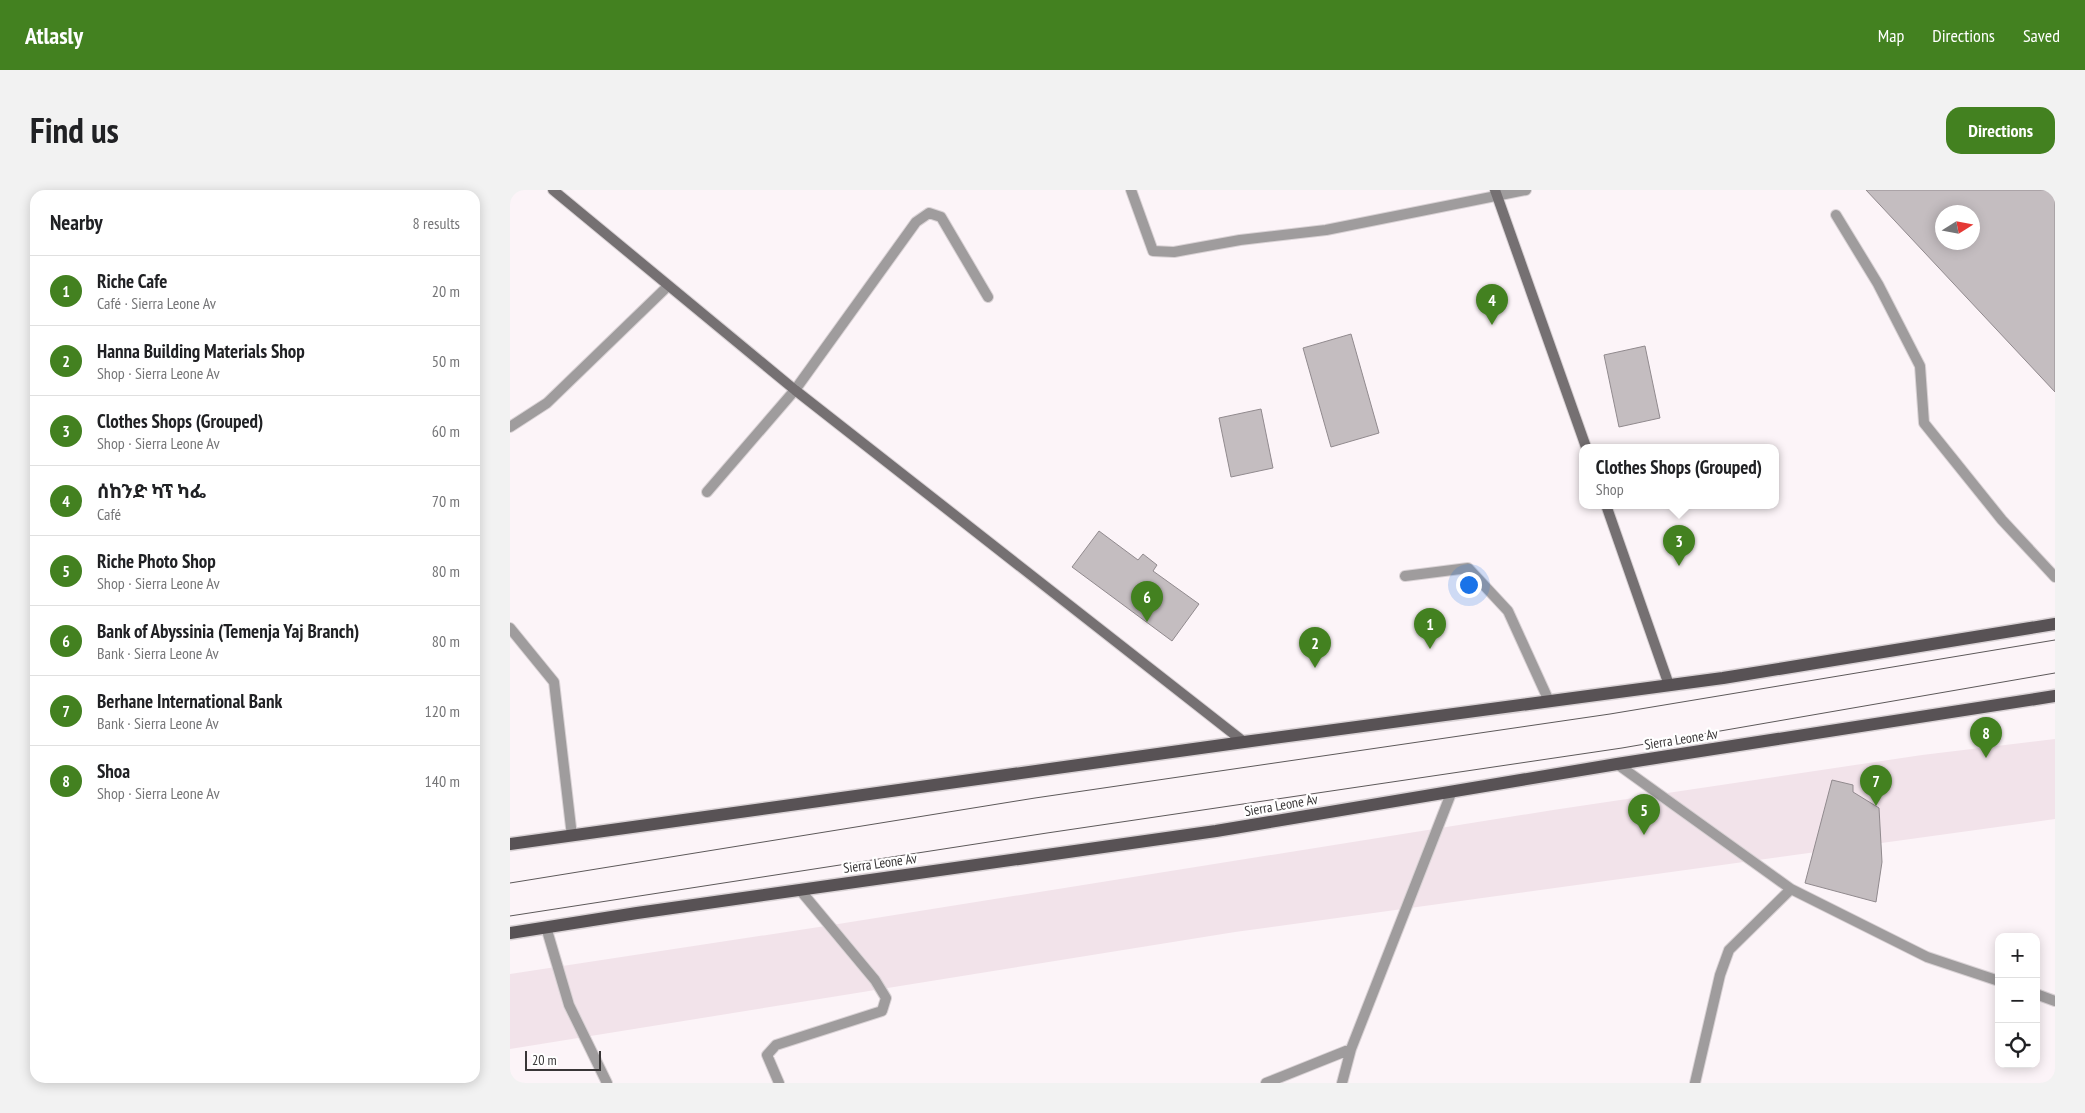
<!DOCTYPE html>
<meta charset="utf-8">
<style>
body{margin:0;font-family:"PT Sans Narrow","Noto Sans Ethiopic",sans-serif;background:#f2f2f2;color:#202124}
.controls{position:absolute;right:15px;bottom:15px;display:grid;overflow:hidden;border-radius:10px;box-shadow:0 2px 12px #0003}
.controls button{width:45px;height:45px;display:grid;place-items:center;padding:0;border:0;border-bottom:1px solid #e0e0e0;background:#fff;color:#202124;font:25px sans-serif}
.compass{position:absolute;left:1425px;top:15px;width:45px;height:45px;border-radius:50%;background:#fff;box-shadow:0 2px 12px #0003;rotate:79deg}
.scale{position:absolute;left:15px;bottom:12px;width:76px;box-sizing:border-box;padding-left:5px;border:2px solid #393637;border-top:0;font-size:14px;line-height:18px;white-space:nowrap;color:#393637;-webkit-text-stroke:4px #fff;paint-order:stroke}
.you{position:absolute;left:958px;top:394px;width:18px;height:18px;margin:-12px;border:4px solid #fff;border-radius:50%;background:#1a73e8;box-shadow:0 0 0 8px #1a73e833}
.badge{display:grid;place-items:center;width:32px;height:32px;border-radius:50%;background:#438120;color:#fff;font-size:16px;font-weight:700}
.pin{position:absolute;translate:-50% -41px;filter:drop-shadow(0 1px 2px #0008)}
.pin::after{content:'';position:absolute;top:26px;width:18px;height:15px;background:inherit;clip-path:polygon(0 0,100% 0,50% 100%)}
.popup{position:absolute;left:1069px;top:254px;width:200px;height:65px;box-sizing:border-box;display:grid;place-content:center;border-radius:10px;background:#fff;filter:drop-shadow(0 1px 4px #0005);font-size:16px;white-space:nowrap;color:#757577}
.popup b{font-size:19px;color:#202124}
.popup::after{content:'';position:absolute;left:50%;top:100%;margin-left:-10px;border:10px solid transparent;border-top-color:#fff}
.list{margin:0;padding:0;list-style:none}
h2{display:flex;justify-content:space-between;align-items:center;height:65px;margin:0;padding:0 20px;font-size:21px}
h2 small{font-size:16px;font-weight:400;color:#757577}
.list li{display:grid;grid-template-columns:32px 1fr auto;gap:15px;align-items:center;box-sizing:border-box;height:70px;padding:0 20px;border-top:1px solid #e0e0e0}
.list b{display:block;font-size:19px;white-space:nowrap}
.list p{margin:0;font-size:16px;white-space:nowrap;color:#757577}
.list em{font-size:16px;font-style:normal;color:#757577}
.icon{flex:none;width:28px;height:28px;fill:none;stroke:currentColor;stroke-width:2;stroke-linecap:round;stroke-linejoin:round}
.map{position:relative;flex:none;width:1545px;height:893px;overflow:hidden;border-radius:15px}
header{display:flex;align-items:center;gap:30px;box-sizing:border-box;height:70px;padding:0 25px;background:#438120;color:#fff}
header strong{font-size:24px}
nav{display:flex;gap:28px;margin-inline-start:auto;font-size:18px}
.intro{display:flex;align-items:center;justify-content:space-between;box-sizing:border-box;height:120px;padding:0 30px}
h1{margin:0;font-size:35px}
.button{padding:12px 22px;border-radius:15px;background:#438120;color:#fff;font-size:18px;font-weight:700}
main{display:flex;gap:30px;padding:0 30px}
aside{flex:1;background:#fff;border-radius:15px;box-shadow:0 2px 12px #0003}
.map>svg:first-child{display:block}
.built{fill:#f2e3ea}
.building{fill:#c4bdc0;stroke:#918a8e;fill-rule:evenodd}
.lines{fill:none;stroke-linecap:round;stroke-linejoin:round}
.lane-casing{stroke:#d9d2d5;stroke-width:12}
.street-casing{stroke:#d9d2d5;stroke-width:12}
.secondary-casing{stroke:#d9d2d5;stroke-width:12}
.primary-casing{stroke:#d9d2d5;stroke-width:15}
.lane{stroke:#9f9c9d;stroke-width:10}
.street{stroke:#9f9c9d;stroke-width:10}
.secondary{stroke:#757072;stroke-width:10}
.primary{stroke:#585255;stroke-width:12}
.tram{stroke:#5d595a;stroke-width:1}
.labels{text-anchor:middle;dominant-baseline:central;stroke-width:4.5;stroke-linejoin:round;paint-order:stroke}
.street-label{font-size:14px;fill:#393637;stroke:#fff}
</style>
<header>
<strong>Atlasly</strong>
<nav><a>Map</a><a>Directions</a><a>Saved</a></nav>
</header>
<div class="intro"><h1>Find us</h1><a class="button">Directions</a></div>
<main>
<aside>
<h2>Nearby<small>8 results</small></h2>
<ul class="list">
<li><span class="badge">1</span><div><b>Riche Cafe</b><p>Café · Sierra Leone Av</p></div><em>20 m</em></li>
<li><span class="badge">2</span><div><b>Hanna Building Materials Shop</b><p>Shop · Sierra Leone Av</p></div><em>50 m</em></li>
<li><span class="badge">3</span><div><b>Clothes Shops (Grouped)</b><p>Shop · Sierra Leone Av</p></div><em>60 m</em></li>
<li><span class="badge">4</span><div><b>ሰከንድ ካፕ ካፌ</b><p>Café</p></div><em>70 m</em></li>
<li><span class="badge">5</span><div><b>Riche Photo Shop</b><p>Shop · Sierra Leone Av</p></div><em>80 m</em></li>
<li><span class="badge">6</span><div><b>Bank of Abyssinia (Temenja Yaj Branch)</b><p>Bank · Sierra Leone Av</p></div><em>80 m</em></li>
<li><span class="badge">7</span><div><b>Berhane International Bank</b><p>Bank · Sierra Leone Av</p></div><em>120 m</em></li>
<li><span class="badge">8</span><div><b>Shoa</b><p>Shop · Sierra Leone Av</p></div><em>140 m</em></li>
</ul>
</aside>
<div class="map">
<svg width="1545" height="893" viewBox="0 0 1545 893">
<rect width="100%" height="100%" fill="#fcf4f8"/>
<path class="built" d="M1545,549V629L725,742L0,859V784L322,735L1043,620L1412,565Z"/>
<path class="building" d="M1356,0H1545V202ZM1432,22H1462V52H1432Z
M841,144L869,243L821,257L793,158Z
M1135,156L1150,228L1109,237L1094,165Z
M751,219L763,278L721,287L709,228Z
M589,341L628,370L633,364L647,375L643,381L689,414L662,451L562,377Z
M1322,590L1343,595V602L1369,618L1372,672L1366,712L1295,693Z"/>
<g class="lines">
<g class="lane-casing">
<path id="lane" d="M895,386L958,378L998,421L1039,511"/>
</g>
<g class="street-casing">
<path id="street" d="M621,0L643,61L664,62L730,50L816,40L1016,0
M1326,25L1368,94L1410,176L1414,233L1492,330L1545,387
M0,237L37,213L158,96
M197,302L285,200L406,32L419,23L431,27L478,107
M0,438L44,492L62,646
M1107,574L1281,699L1417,767L1489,791
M36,737L59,815L97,893
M1526,804L1545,811
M269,893L257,865L266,855L372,821L376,808L365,790L290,700
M756,893L841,859L942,601
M832,893L841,859
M1185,893L1210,785L1219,760L1281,699"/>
</g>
<g class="secondary-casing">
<path id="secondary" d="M43,0L285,200L734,552
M985,0L1076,257
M1096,315L1159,495"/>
</g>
<g class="primary-casing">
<path id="primary" d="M0,654L734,552L1213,488L1545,434
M0,743L127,723L706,641L1107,574L1545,506"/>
</g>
<use href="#lane" class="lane"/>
<use href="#street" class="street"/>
<use href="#secondary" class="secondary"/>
<use href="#primary" class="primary"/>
<path class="tram" d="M0,693L525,608L1100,524L1545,450
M0,726L537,643L1112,558L1545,483"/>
</g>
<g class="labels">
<g class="street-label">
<text transform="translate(1171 549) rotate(-9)">Sierra Leone Av</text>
<text transform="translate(771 615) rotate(-10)">Sierra Leone Av</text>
<text transform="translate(370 673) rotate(-8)">Sierra Leone Av</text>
</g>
</g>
</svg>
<div class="controls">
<button>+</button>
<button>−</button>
<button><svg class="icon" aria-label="locate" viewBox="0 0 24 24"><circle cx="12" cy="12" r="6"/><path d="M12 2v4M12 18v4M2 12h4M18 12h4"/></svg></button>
</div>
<svg class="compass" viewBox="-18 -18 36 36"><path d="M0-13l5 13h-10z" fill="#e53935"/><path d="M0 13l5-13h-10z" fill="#757577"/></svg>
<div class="scale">20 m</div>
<div class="you"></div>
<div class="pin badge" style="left:920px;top:459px">1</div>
<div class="pin badge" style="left:805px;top:478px">2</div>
<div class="pin badge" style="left:1169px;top:376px">3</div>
<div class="popup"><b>Clothes Shops (Grouped)</b>Shop</div>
<div class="pin badge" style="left:982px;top:135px">4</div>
<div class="pin badge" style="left:1134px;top:645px">5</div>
<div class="pin badge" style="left:637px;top:432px">6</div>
<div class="pin badge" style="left:1366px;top:616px">7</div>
<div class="pin badge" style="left:1476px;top:568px">8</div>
</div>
</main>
